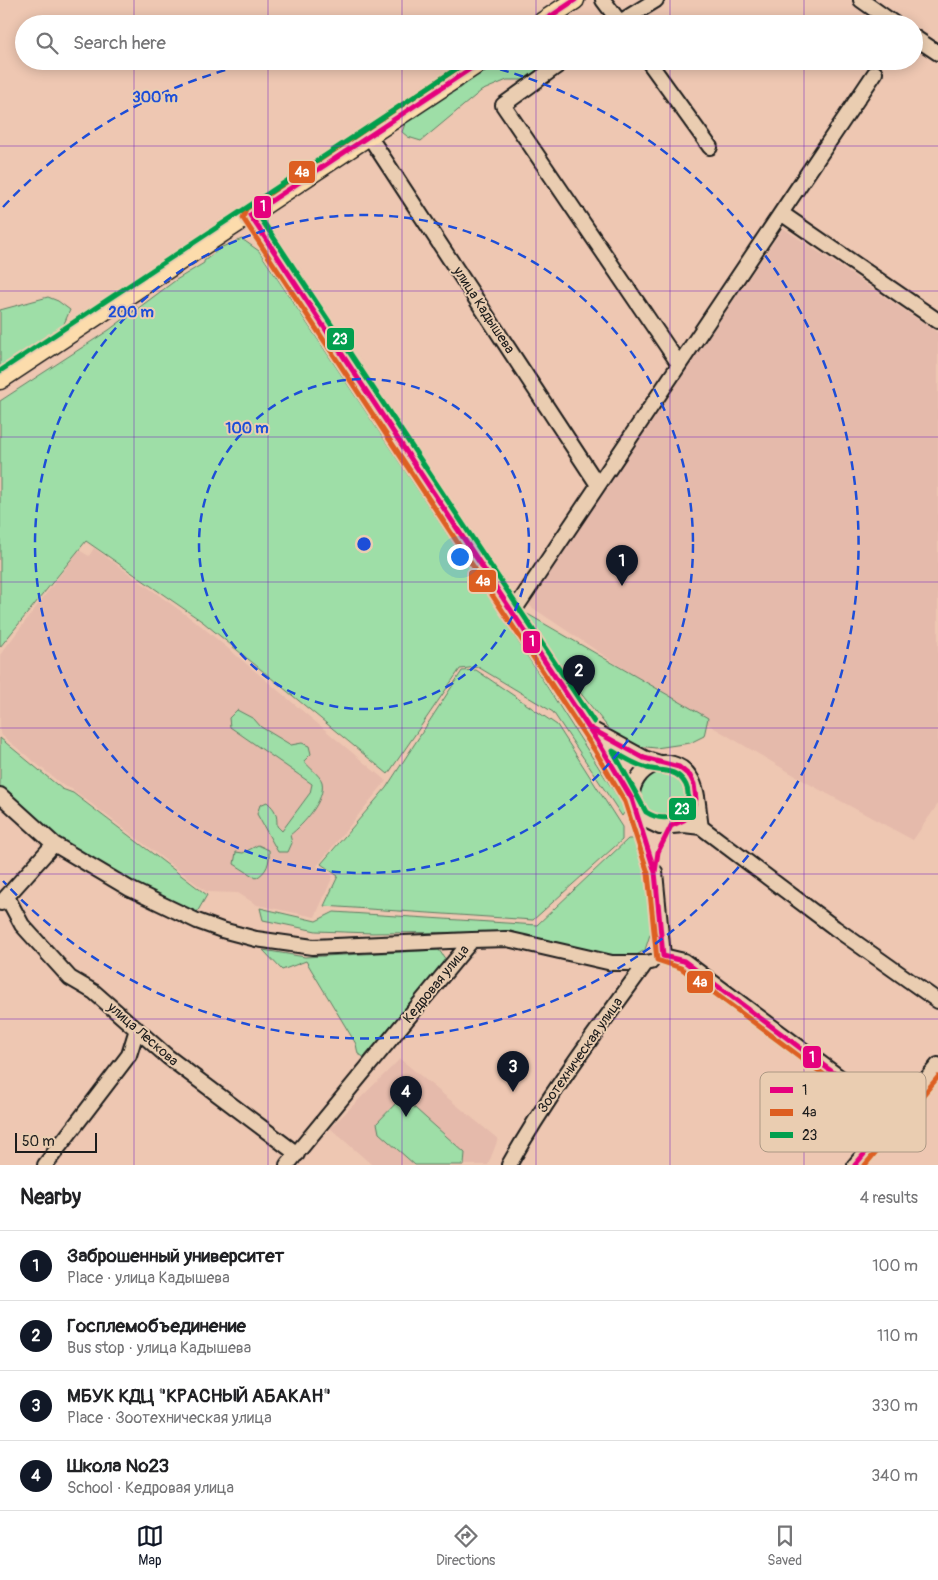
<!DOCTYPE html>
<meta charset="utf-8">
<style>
body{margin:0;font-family:Pangolin,sans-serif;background:#f2f2f2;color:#202124}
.scale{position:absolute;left:15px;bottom:12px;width:82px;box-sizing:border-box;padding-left:5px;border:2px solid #1c1c1c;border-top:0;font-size:14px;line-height:18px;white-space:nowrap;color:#1c1c1c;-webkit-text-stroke:4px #eacdb1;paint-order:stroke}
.you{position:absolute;left:459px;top:556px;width:18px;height:18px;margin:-12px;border:4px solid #fff;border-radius:50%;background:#1a73e8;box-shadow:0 0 0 8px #1a73e833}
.badge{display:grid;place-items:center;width:32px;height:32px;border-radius:50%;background:#111827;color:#fff;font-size:16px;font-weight:700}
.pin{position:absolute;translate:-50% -41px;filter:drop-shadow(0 1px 2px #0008)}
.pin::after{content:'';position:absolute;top:26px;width:18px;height:15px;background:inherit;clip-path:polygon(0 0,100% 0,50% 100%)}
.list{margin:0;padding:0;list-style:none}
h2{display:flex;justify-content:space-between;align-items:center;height:65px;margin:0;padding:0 20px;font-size:21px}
h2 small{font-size:16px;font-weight:400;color:#757577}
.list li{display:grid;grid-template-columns:32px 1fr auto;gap:15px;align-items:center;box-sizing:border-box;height:70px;padding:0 20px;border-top:1px solid #e0e0e0}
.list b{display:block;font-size:19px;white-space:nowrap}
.list p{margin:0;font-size:16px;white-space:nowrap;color:#757577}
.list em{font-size:16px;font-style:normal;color:#757577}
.icon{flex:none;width:28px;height:28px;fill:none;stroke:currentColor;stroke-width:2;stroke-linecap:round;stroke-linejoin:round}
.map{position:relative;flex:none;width:938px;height:1165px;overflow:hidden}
.search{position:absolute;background:#fff;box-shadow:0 2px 12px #0003;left:15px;right:15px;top:15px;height:55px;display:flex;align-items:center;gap:12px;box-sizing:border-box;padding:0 18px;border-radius:28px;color:#757577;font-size:19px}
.sheet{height:345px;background:#fff}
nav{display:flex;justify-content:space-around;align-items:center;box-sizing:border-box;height:70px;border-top:1px solid #e0e0e0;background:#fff;font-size:14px;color:#757577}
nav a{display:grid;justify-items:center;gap:2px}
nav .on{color:#111827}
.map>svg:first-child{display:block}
.built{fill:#e5baab}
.green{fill:#9edea7;stroke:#5d7d62}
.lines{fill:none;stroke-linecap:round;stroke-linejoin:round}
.minor-casing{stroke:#1c1c1c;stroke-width:18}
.major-casing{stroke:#1c1c1c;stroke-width:21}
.minor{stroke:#eacdb1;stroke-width:14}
.major{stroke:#fcdcac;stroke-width:18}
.bus-1-casing{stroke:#eacdb1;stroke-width:9}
.bus-2-casing{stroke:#eacdb1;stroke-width:9}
.bus-3-casing{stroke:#eacdb1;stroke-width:9}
.bus-1{stroke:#e5007d;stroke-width:5}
.bus-2{stroke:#dd5e21;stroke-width:5}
.bus-3{stroke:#019f4e;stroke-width:5}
.grid{fill:none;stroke:#7b2cbf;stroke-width:1;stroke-opacity:0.55}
.ring{fill:none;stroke:#1d4ed8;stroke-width:2.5;stroke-dasharray:9 6}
.labels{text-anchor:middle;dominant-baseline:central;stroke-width:4;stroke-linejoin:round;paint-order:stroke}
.street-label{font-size:14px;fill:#1c1c1c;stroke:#eacdb1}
.key{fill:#eacdb1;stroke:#ac9884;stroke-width:1}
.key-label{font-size:14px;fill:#1c1c1c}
.centre{fill:#1d4ed8;stroke:#eacdb1;stroke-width:2.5}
.ring-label{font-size:15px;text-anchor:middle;font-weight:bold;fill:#1d4ed8;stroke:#eacdb1;stroke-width:4;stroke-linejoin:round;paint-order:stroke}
.line-badge{stroke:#eacdb1;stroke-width:2}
.badge-label{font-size:14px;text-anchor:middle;font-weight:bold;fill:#fff}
</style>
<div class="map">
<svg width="938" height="1165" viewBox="0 0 938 1165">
<rect width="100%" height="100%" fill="#eec7b2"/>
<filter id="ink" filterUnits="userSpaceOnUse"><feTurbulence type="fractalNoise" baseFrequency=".02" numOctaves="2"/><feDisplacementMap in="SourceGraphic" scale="10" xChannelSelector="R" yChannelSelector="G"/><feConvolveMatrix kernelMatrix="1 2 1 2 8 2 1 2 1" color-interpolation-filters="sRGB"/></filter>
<g filter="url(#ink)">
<path class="built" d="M783,228L938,333V804L913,840L811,785L699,719L527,604Z
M94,548L200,625L386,781L317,866L333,876L315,917L257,905L238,893L207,892L72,789L64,786L0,734V655L79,550L89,556Z
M400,1059L498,1139L488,1165H372L330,1128Z"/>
<path class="green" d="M499,61H549L524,80H507L481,91L421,141L408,137L402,132L406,121L441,97L461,88L482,68Z
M242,239L259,251L501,615L626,810L622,816L553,712L478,667L460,669L388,774L203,622L86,541L0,647V401L109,330L176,280L204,263V261L222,247Z
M48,297L58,301L70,310L63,326L0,369V310Z
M517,608L708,718L704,736L690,743L656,748L638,746L610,730L520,617Z
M476,670L557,725L622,827V840L533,920L324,906L338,876L321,864L386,788L462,671Z
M237,710L254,719L261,727L291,745L302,743L309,746L311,754L304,761C308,767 320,775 322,782C326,800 303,825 290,835L292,843L288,852H278L257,814L260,805L267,802C276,810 277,814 277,826L282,831L310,793L312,784L230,727L229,718Z
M0,738L62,789L73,793L207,895L196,914L163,899L60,840L0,789Z
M640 794a24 24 0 1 1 48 0a24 24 0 1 1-48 0Z
M628,839H635L644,861L650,894L653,925L645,950L633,957L611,955L529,936L495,932L372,933L316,931L263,920L260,908L316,921L334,912L537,925Z
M258,845L269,850C270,863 267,872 256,878L234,864L236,852L243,853Z
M263,950L305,957L439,950L446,960L364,1057L358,1054L356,1044L306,961L282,970Z
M398,1101H407L465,1153L464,1165H415L379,1133L377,1123Z"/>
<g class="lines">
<g class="minor-casing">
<path id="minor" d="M603,0L621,24
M861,0L895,24
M617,24L656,0
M914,37L938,53
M564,61L503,105L679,364
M648,61L710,147
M369,136L598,485
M781,213L938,321
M250,215L600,745L641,818L660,827L684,825L701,827L835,928L938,1001
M513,612L875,73
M591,729L644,758L660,763
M0,795L54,844L130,889L197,921L222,930L256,939L313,947L472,940
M632,799C630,768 671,748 690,777C699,790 698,812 701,827
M655,872L663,956L684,961L894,1118
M7,897L22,925L70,978L94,992L168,1057L297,1154
M1,903L54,844
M45,1165L129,1055L137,1029
M287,1165L472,940L507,939L612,963H646
M509,1165C549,1094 598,1029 646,963L651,962
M855,1165L938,1065"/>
</g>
<g class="major-casing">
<path id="major" d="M539,24L575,0
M0,380L482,61"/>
</g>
<use href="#minor" class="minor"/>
<use href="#major" class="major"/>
<g class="bus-1-casing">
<path id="bus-1" d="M539,24L575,0
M482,61L250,215L600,745L632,799L655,872
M590,728L644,758L679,767L690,776L694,784L696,799L691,813L684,820L671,826L658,852L655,872L663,956L684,961L894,1118L855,1165"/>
</g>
<g class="bus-2-casing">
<path id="bus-2" d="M468,61L246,209L243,218L594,749L625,802L648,873L657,960L681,968L890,1124
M865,1165L938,1077"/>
</g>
<g class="bus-3-casing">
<path id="bus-3" d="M256,211L594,722
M0,371L468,61
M613,751C624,758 635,764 647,768C657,771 672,769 680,777C702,798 675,831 646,812Z"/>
</g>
<use href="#bus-1" class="bus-1"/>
<use href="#bus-2" class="bus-2"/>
<use href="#bus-3" class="bus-3"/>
</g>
</g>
<path class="grid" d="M134,0V24M268,0V24M402,0V24M536,0V24M670,0V24M804,0V24M134,61V1165M268,61V1165M402,61V1165M536,61V1165M670,61V1165M804,61V1165M0,146H938M0,291H938M0,437H938M0,582H938M0,728H938M0,874H938M0,1019H938"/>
<g class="ring">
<circle cx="364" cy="544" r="165"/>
<circle cx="364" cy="544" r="329"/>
<path d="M3 207A494 494 0 0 1 257 62M471 62A494 494 0 1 1 3 881"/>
</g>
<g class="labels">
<g class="street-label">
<text transform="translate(484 310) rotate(57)">улица Кадышева</text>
<text transform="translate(436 984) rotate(-51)">Кедровая улица</text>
<text transform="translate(143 1034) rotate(41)">улица Лескова</text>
<text transform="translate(580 1055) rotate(-55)">Зоотехническая улица</text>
</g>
</g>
<rect x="760" y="1072" width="166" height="80" rx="8" class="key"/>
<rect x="770" y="1087" width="23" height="6" fill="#e5007d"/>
<rect x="770" y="1109" width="23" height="7" fill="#dd5e21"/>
<rect x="770" y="1132" width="23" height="6" fill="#019f4e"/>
<g class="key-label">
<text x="802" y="1095">1</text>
<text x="802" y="1117">4а</text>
<text x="802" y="1140">23</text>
</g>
<circle cx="364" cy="544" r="8" class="centre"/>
<g class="ring-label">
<text x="155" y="102">300 m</text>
<text x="131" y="317">200 m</text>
<text x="247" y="433">100 m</text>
</g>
<g class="line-badge">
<rect x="288" y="160" width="28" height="24" rx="5" fill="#dd5e21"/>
<rect x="253" y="195" width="19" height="24" rx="5" fill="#e5007d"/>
<rect x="326" y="327" width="29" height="24" rx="5" fill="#019f4e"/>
<rect x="468" y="569" width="29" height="24" rx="5" fill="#dd5e21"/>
<rect x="522" y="630" width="19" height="24" rx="5" fill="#e5007d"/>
<rect x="668" y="797" width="29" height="24" rx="5" fill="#019f4e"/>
<rect x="686" y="970" width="28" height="24" rx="5" fill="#dd5e21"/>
<rect x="802" y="1045" width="20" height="24" rx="5" fill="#e5007d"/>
</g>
<g class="badge-label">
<text x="302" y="177">4а</text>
<text x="263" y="211">1</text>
<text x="340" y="344">23</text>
<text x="483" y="586">4а</text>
<text x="532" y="646">1</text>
<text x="682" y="814">23</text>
<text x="700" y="987">4а</text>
<text x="812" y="1062">1</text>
</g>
</svg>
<div class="scale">50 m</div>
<div class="you"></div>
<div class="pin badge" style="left:622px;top:586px">1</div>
<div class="pin badge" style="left:579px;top:696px">2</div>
<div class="pin badge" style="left:513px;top:1092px">3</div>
<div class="pin badge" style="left:406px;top:1117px">4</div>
<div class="search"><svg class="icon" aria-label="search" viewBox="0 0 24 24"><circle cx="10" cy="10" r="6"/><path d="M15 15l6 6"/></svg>Search here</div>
</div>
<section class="sheet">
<h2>Nearby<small>4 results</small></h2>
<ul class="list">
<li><span class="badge">1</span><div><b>Заброшенный университет</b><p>Place · улица Кадышева</p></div><em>100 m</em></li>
<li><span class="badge">2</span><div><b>Госплемобъединение</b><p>Bus stop · улица Кадышева</p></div><em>110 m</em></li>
<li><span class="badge">3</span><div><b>МБУК КДЦ &quot;КРАСНЫЙ АБАКАН&quot;</b><p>Place · Зоотехническая улица</p></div><em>330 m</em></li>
<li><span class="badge">4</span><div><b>Школа №23</b><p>School · Кедровая улица</p></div><em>340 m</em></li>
</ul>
</section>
<nav>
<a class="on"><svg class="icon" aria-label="map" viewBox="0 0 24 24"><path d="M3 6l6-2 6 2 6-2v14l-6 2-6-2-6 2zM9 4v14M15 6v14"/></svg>Map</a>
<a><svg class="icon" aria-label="directions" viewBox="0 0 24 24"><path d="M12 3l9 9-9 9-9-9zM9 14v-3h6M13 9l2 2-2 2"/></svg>Directions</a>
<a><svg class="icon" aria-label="saved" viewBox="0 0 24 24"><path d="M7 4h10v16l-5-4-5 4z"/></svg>Saved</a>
</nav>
